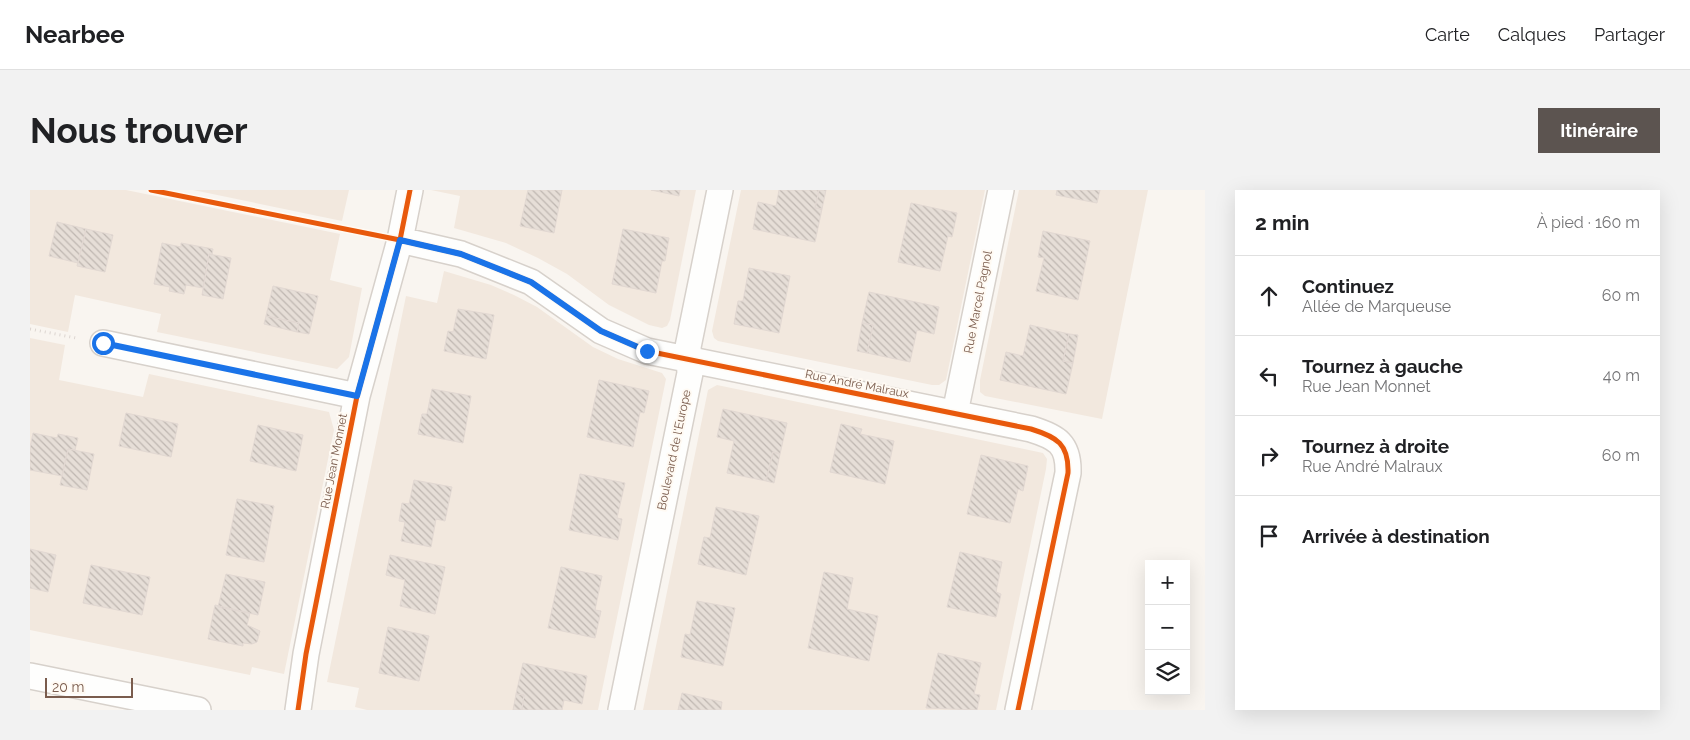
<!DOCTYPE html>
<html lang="fr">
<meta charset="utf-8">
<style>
body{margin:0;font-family:Raleway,sans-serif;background:#f2f2f2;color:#202124}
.controls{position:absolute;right:15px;bottom:15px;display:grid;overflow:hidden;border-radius:0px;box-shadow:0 5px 20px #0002}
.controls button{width:45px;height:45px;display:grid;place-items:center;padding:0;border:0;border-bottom:1px solid #e0e0e0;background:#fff;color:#202124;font:25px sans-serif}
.scale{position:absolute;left:15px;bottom:12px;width:88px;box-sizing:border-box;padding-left:5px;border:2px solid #7a5c4d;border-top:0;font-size:14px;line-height:18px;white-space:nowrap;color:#7a5c4d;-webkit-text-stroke:4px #fffaf3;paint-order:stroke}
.stop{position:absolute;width:15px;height:15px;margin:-11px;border:4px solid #1a73e8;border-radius:50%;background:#fff}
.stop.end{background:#1a73e8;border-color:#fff;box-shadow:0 1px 5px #0008}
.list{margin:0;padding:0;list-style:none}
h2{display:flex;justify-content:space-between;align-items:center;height:65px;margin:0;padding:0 20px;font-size:21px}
h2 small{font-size:16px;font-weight:400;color:#757577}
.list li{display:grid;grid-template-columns:32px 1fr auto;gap:15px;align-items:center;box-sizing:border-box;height:80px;padding:0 20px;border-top:1px solid #e0e0e0}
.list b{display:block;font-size:19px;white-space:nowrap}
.list p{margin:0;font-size:16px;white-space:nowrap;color:#757577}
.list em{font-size:16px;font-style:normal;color:#757577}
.icon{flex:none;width:28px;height:28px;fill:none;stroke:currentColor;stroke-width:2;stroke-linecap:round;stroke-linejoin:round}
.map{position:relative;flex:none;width:1175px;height:520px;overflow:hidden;border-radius:0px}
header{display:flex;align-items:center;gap:30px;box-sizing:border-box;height:70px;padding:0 25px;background:#fff;border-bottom:1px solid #e0e0e0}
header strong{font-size:24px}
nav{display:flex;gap:28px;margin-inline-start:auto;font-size:18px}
.intro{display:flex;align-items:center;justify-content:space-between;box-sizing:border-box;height:120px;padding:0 30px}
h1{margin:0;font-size:35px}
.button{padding:12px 22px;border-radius:0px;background:#5c5450;color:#fff;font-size:18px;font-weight:700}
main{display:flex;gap:30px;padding:0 30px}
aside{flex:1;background:#fff;border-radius:0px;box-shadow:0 5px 20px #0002}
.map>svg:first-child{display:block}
.residential{fill:#f2e8de}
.building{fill:url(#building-back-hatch);stroke:#e2d8d2}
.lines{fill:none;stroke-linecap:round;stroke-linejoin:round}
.street-casing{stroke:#d7d1cb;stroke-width:28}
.path{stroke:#dcd5d0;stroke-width:3;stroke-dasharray:1 4;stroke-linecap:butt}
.street{stroke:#fefefd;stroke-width:25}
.cycleway-casing{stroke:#fffaf3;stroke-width:8}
.cycleway{stroke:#e8590c;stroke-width:5}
.route{stroke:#1a73e8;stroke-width:6}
.labels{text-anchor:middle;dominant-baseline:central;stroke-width:4;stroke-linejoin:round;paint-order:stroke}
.street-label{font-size:12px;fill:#7a5c4d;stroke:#fffaf3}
</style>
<header>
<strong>Nearbee</strong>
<nav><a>Carte</a><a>Calques</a><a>Partager</a></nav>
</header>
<div class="intro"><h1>Nous trouver</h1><a class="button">Itinéraire</a></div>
<main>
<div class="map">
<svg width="1175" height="520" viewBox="0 0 1175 520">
<defs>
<pattern id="building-back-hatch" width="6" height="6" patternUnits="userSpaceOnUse" patternTransform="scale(1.25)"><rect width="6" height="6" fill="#e6ded7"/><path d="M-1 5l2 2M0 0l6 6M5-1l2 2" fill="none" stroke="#bfb7b1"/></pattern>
</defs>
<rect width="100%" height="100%" fill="#f9f5f0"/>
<path class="residential" d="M0,0H96L310,44L300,90L332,98L319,167L307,179L127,142L131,124L45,105L38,142L0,134Z
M163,0H319L312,31Z
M401,0H666L640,130L637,136L632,138L619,135L579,115L537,84L508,68L476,53L424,38L430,6Z
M711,0H955L916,190L909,195H902L688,151L684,148L682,141Z
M989,0H1118L1072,229L955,206L950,202V190Z
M414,81L461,95L484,105L507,117L563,157L588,169L632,183L636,189L568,520H337L325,517L329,498L297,492L376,106L407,113Z
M0,148L35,155L29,190L113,207L119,184L299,222L304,240L254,484L222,477L220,485L0,440Z
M687,195L1013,263L1017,269L1016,279L966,520H613L678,200Z"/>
<path class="building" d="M498,0H532L524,43L490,36Z
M621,0H650L649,6Z
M749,0H789L785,18L792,19L785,52L723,39L728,12L746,16Z
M789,0H796L792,19L785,18Z
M1027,0H1070L1067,13L1026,5Z
M881,13L927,23L922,47L918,46L910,81L868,72Z
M27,32L56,39L48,73L19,66Z
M56,39L83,45L75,82L47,76Z
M593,39L639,48L635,71H632L626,103L582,94Z
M1013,41L1060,51L1048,110L1006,101L1014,68L1008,67Z
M132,53L151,57V53L183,59L182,65L179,64L173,98L156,95L154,104L139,101L140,97L124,94Z
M179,64L201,68L193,109L172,105Z
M719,78L760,86L749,143L704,134L708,111H713Z
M243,96L288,106L279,144L267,142L269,133L236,126Z
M839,102L909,117L904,144L887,140L880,172L837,163L843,135L832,133Z
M428,119L464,125L456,169L414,161L418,141L423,142Z
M236,126L269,133L267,142L234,134Z
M832,133L843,135L837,163L827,161Z
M1000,135L1039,144L1033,171L1043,173L1036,204L970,190L976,162L993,166Z
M1039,144L1048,145L1043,173L1033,171Z
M569,190L619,201L614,223L610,222L603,257L557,247Z
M402,199L441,206L433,253L388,244L392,224H397Z
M693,219L757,233L750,264L743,262L736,291L697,283L704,251L687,247Z
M96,223L148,234L141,267L89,256Z
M811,234L832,239L830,244L864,251L855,294L800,282Z
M228,235L273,245L266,281L220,271Z
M3,243L27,248L28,244L48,248L45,260L38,259L32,286L0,280V258Z
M38,259L64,264L57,300L30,295Z
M743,262L750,264L744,293L736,291Z
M951,265L998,276L993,301L988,299L980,333L937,324Z
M550,284L595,293L587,328L592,329L588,350L539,340Z
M384,290L422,297L415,331L406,329L401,357L371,351L375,332L369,331L372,313L379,314Z
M207,309L244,316L234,372L196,365Z
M686,317L729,326L716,385L668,374L674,347L680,348Z
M0,359L26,365L18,402L0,398Z
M930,362L972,372L966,402L971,404L966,427L917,417Z
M360,365L415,377L405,424L370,416L375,390L356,385Z
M61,375L120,387L112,425L53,413Z
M531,377L572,386L565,420L571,421L565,448L518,438Z
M794,382L823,388L817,419L848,426L839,471L778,458Z
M196,384L235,392L228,425L188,417Z
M667,411L705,418L693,476L651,467L655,444L660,445Z
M185,415L220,423L217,435L230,441L227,452L222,454L213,453V456L178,449Z
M358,437L399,446L389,491L349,483Z
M908,463L951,473L944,504L950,505L947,520L896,518Z
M493,473L557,486L552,514L534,510L532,520H492L494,505L486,504Z
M652,503L692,512L691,520H648Z
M486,504L494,505L492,520H483Z"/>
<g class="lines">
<g class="street-casing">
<path id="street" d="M370,50L431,64L501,92L571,141L617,161L1001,239C1027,247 1039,254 1038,283L988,520
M73,153L327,206
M925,223L971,0
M0,486L168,520
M268,520L276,464L327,206L370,50L380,0
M591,520L660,183L658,157L690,0"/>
</g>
<path class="path" d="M0,139L46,148"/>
<use href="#street" class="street"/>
<g class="cycleway-casing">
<path id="cycleway" d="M121,0L370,50L431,64L501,92L571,141L617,161L1001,239C1027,247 1039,254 1038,283L988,520
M268,520L276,464L327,206L370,50L380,0"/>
</g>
<use href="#cycleway" class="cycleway"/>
</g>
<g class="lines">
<path class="route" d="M73,153L327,206L370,50L431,64L501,92L571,141L617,161"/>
</g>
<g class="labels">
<g class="street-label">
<text transform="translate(948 112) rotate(-79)">Rue Marcel Pagnol</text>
<text transform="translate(827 194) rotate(11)">Rue André Malraux</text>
<text transform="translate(644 260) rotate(-78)">Boulevard de l'Europe</text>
<text transform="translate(304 271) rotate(-79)">Rue Jean Monnet</text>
</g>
</g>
</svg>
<div class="controls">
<button>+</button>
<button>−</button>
<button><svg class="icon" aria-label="layers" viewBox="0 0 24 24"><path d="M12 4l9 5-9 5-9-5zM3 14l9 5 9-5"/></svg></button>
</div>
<div class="scale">20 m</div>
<div class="stop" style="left:73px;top:153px"></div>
<div class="stop end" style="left:617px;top:161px"></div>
</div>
<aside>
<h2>2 min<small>À pied · 160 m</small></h2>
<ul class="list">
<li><svg class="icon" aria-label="ahead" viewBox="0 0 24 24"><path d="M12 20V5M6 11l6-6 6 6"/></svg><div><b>Continuez</b><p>Allée de Marqueuse</p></div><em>60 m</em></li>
<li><svg class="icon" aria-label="left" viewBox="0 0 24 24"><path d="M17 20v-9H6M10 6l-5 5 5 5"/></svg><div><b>Tournez à gauche</b><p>Rue Jean Monnet</p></div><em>40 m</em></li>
<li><svg class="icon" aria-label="right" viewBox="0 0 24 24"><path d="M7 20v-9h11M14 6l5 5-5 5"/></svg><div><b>Tournez à droite</b><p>Rue André Malraux</p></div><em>60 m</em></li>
<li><svg class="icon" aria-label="arrive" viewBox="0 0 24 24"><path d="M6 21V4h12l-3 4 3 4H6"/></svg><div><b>Arrivée à destination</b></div></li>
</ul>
</aside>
</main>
